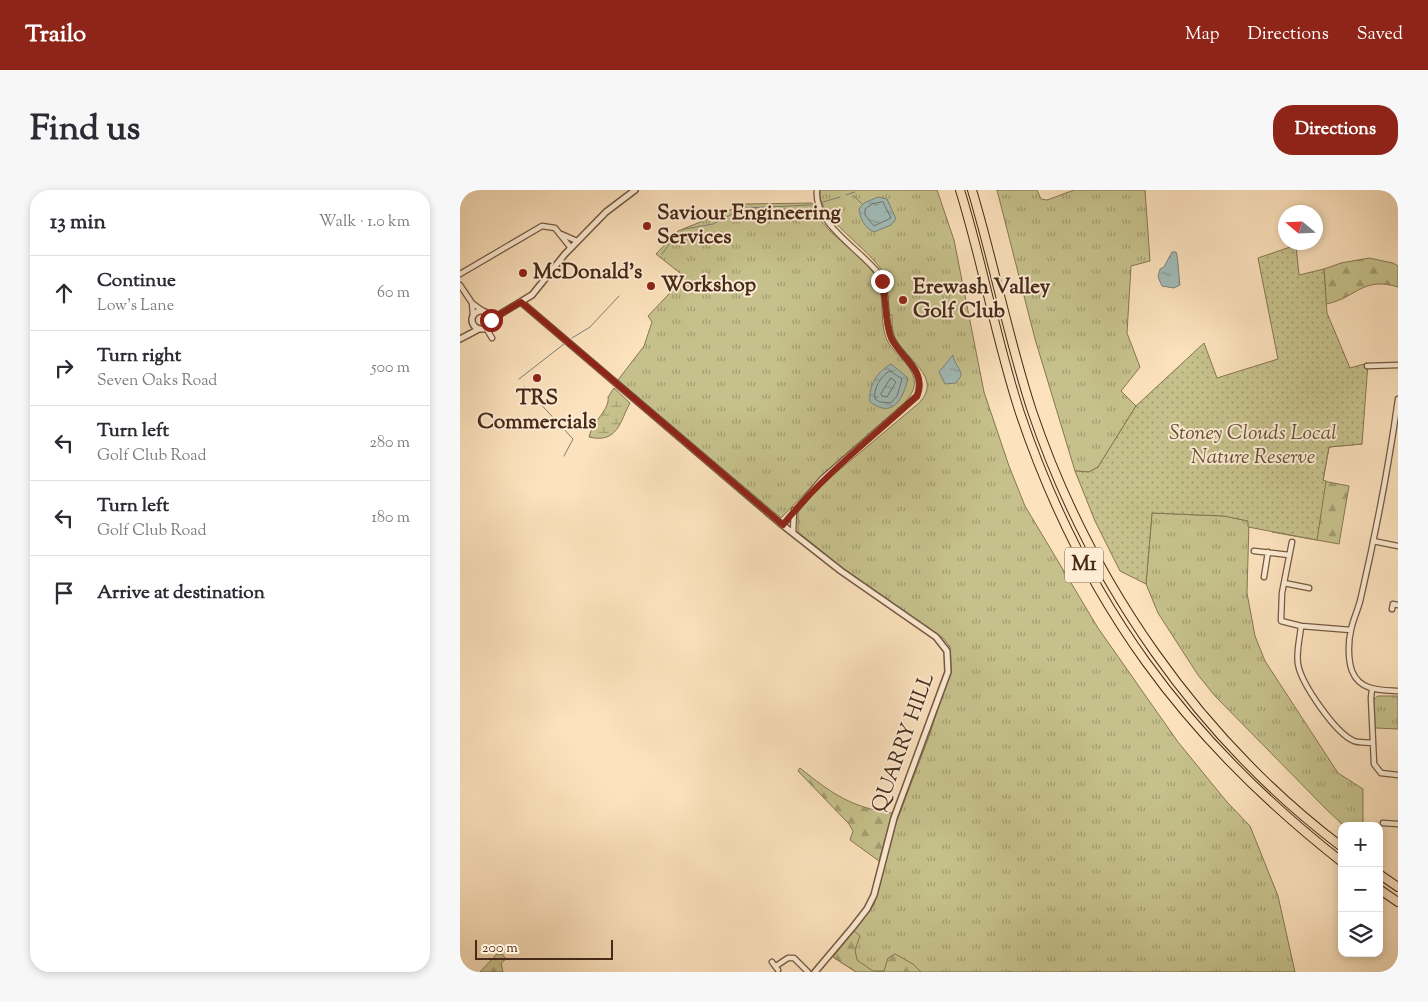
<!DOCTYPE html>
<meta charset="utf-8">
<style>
body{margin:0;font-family:"Sorts Mill Goudy",serif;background:#f7f7f7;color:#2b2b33}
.controls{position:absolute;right:15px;bottom:15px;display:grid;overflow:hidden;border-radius:10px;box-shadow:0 2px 8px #0003}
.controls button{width:45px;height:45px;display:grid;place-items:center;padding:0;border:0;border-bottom:1px solid #e1e1e2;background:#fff;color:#2b2b33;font:25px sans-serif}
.compass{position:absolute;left:818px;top:15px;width:45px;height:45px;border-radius:50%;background:#fff;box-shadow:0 2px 8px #0003;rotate:289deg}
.scale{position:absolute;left:15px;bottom:12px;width:138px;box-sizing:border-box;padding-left:5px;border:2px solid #472a19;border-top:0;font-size:14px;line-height:18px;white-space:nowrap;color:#472a19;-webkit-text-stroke:4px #fdecd4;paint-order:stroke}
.stop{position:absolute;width:15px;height:15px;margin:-11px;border:4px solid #8f2418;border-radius:50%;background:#fff}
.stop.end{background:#8f2418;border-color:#fff;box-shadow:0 1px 5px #0008}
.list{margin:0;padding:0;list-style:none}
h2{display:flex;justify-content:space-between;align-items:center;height:65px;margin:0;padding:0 20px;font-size:21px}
h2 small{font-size:16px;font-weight:400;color:#7c7c81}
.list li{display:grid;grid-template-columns:32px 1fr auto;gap:15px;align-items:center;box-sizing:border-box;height:75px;padding:0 20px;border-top:1px solid #e1e1e2}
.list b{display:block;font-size:19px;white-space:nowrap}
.list p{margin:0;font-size:16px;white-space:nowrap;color:#7c7c81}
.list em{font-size:16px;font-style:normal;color:#7c7c81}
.icon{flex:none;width:28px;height:28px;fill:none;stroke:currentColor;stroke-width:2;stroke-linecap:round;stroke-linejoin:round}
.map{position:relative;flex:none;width:938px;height:782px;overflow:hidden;border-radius:20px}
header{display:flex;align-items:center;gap:30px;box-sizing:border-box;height:70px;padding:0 25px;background:#8f2418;color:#fff}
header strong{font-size:24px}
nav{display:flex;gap:28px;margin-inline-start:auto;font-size:18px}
.intro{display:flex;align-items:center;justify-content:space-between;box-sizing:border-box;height:120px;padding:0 30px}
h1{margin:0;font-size:35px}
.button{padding:12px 22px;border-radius:20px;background:#8f2418;color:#fff;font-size:18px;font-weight:700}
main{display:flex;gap:30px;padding:0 30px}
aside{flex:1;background:#fff;border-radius:20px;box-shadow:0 2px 8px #0003}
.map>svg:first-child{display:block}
.grass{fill:url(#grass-tufts);stroke:#867652}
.forest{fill:url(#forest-firs);stroke:#867652}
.wetland{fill:url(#wetland-marsh);stroke:#867652}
.park{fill:url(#park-dots);stroke:#867652}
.water{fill:url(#water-ripples);stroke:#7d8279}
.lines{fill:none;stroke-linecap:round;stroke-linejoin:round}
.shore{stroke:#747369;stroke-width:1}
.stream{stroke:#7d8279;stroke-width:1}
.minor-casing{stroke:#745842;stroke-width:7}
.tertiary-casing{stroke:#745842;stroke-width:8}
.motorway-casing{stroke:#472a19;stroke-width:10}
.minor{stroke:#fdecd4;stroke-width:4.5}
.tertiary{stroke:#fdecd4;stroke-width:5}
.motorway{stroke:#fce2bd;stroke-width:8}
.route{stroke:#8f2418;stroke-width:6}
.poi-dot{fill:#8f2418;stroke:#fdecd4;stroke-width:2}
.labels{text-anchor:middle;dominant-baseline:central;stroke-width:4;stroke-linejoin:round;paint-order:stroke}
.shield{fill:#fdecd4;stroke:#7e6451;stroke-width:1}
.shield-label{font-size:20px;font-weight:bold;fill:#472a19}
.poi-label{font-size:21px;font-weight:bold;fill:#472a19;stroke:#fdecd4;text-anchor:start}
.park-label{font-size:21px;font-style:italic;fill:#675036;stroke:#fdecd4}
.street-label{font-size:21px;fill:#472a19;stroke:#fdecd4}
</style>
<header>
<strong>Trailo</strong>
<nav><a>Map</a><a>Directions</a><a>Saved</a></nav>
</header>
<div class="intro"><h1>Find us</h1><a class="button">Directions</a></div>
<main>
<aside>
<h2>13 min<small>Walk · 1.0 km</small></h2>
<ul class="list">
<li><svg class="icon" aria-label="ahead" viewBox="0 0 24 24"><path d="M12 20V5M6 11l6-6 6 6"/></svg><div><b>Continue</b><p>Low's Lane</p></div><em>60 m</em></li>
<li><svg class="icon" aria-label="right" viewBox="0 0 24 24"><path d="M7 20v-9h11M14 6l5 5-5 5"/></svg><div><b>Turn right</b><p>Seven Oaks Road</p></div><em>500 m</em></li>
<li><svg class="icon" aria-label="left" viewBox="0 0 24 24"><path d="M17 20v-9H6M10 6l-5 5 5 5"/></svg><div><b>Turn left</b><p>Golf Club Road</p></div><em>280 m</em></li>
<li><svg class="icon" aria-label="left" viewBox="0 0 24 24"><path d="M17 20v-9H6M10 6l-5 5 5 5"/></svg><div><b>Turn left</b><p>Golf Club Road</p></div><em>180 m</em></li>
<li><svg class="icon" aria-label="arrive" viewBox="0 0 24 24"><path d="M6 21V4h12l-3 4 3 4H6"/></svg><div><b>Arrive at destination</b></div></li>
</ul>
</aside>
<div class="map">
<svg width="938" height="782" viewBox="0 0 938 782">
<defs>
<pattern id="grass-tufts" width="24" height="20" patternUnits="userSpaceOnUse" patternTransform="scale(1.25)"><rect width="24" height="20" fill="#c6c18c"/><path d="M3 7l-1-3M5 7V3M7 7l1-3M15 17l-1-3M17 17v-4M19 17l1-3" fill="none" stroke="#a39d72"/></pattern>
<pattern id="forest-firs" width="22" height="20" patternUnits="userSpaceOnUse" patternTransform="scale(1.25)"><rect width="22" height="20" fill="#c6c18c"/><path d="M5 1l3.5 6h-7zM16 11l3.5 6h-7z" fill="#a39d72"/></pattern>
<pattern id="wetland-marsh" width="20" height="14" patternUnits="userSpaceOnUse" patternTransform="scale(1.25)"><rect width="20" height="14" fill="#c6c18c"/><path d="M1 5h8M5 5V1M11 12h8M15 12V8" fill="none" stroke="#a39d72"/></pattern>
<pattern id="park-dots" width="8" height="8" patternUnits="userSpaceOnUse" patternTransform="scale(1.25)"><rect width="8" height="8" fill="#c6c18c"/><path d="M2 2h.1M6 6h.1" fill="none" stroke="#a39d72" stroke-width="1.8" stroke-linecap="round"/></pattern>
<pattern id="water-ripples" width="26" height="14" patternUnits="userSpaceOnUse" patternTransform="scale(1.25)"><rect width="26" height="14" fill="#a1bcb9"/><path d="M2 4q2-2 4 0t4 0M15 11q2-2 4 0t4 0" fill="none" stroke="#859996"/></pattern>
</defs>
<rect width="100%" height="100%" fill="#fce2bd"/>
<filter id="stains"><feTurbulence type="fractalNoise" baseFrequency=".004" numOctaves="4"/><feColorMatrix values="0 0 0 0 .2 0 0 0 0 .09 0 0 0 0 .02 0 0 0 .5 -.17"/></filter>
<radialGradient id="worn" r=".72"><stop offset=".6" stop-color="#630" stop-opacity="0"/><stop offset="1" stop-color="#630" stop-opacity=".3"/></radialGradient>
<path class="grass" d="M360,0H477L494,50L524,202L549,276L565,316L638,438L718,552L767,612L790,636L818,706L835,782H396L373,767L414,715L436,633L468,549L491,480L490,457L483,448L384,379L338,342V322L358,298L460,212C483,187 445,169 435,148C432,142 432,132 432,125H428C427,112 430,96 424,84C410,58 356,28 360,0Z
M537,0H577L581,9L587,10L614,0H685L690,71L671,76L667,143L680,177L661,201L676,216L638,277L629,282L615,281L575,149Z
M352,13C361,44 398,58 414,84C426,104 419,128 426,148C432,163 451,173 454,189C456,200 449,208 442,215L357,291L321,328L158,190L184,156L192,132L188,126L225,87L196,64L218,41L285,14Z
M692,323L764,326L789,331L787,403L795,446L805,471L878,583L903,599V636H884L866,619L755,506L738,485L698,423L686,394Z
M918,506H938V539L915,538L914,509Z"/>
<path class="forest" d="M909,68L933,73L938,76V97C902,86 897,108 866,114L864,79L881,73Z
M849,251L902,254L869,257L863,291L889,296L879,354L812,342L813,331Z
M340,578C371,603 392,618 432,623L419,671L390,650L393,641L389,634L338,581Z
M394,741L400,746L395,760L397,770L413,781H424L428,768L435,764L453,774L461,782H396L373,767Z
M37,764H42L46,769L41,773L43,782H20Z"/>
<path class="wetland" d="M154,198L170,213C160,231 158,254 129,247C133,230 150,220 148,207Z"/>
<path class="park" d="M836,55L839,85L864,79L867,123L890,178L908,173L902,254L869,257L863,290L866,291L857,350L788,337V331L764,326L692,323L686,394L660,381L635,331L615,281L629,282L638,277L676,216L744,153L757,188L818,169L798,68Z"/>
<path class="water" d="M418,7L427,9L436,29L431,35L414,42C405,38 400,29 399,19L404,13Z
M712,62H716C718,66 719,89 720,95L714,98L702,96L698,87L700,79L704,77Z
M493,165C494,174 501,178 501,186L496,193L485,194L479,182Z
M431,174L448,188C443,209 433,229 410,212C408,196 417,182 431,174Z"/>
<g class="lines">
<path class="shore" d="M423,12L431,28L414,36L405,25V19L412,14Z
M430,181L442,189L437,206L431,213L420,212L415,209C413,199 421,185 430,181Z
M431,188L436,192L427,207L422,206L421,204Z"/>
<path class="stream" d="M386,5L395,2
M394,6L402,14
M363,12L380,7
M202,64L214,48L225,39L253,34L284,18L351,15
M112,148L130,137L159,106
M59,189L104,154
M64,196L113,249L104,266"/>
<g class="minor-casing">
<path id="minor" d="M101,44L117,51
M0,84L82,36L95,38L111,58
M0,95L12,113L23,121
M12,113L13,125
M26,138L32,148
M907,176L938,175
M938,209C929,275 916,342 901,407C899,418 893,429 891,440C888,452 888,470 892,481C900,501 920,500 938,501
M323,335L362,289L457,206C467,181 442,168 432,149C423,129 429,104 419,84C401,60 353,33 357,0
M333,343L334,320
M913,351L938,356
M832,352L822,403L821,431L841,436L891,440
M794,361L829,365
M804,387L808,362
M824,393L849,398
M932,419L933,414L938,415
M841,436C840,448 836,462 838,474C841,493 875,543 894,551C899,553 907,552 913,553
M912,499L911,508L914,574L921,583L938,585
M923,633L938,634
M312,772L318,780
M316,776L328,768H334L348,782"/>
</g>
<g class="tertiary-casing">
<path id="tertiary" d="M61,112L320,333L381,381L476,447L487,461L488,482L434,628L414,705L407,719L393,737L355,782
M12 130a9 9 0 1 1 18 0a9 9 0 1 1-18 0Z
M30,132L42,123L72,105L105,64L146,22L175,0
M0,149L19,139"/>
</g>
<g class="motorway-casing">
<path id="motorway" d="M500,0C523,74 536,150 560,223C624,412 725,549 882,672
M512,0C534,73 548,148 572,221C630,392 738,548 882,657
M919,684L938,697
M919,699L938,712"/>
</g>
<use href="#minor" class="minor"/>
<use href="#tertiary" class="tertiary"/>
<use href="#motorway" class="motorway"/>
</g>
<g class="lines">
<path class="route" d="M31,130L30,132L42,123L61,112L323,335C362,286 412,248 457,206C468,179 438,167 430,145C425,128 426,109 422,91"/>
</g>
<g class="poi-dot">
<circle cx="187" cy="36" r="5"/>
<circle cx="63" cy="83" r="5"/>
<circle cx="191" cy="96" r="5"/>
<circle cx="443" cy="110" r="5"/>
<circle cx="77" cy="188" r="5"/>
</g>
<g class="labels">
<rect class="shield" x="605" y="357.5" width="38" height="35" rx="4"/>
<g class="shield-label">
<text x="624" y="375">M1</text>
</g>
<g class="poi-label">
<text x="197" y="24">Saviour Engineering<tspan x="197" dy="24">Services</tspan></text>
<text x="73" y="83">McDonald's</text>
<text x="201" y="96">Workshop</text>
<text x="453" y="98">Erewash Valley<tspan x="453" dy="24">Golf Club</tspan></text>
<text x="77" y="209" text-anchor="middle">TRS<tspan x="77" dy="24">Commercials</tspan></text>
</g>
<g class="park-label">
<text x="793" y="244">Stoney Clouds Local<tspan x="793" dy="24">Nature Reserve</tspan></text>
</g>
<g class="street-label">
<text transform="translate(444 553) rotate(-70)">QUARRY HILL</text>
</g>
</g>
<rect width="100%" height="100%" filter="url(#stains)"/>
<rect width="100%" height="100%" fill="url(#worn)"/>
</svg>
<div class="controls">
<button>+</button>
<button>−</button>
<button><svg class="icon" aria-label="layers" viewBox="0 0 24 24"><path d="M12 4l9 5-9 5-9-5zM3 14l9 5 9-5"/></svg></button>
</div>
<svg class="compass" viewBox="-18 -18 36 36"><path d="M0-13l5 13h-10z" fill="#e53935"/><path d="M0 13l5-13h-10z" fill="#7c7c81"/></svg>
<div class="scale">200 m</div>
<div class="stop" style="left:31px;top:130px"></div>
<div class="stop end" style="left:422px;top:91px"></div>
</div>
</main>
